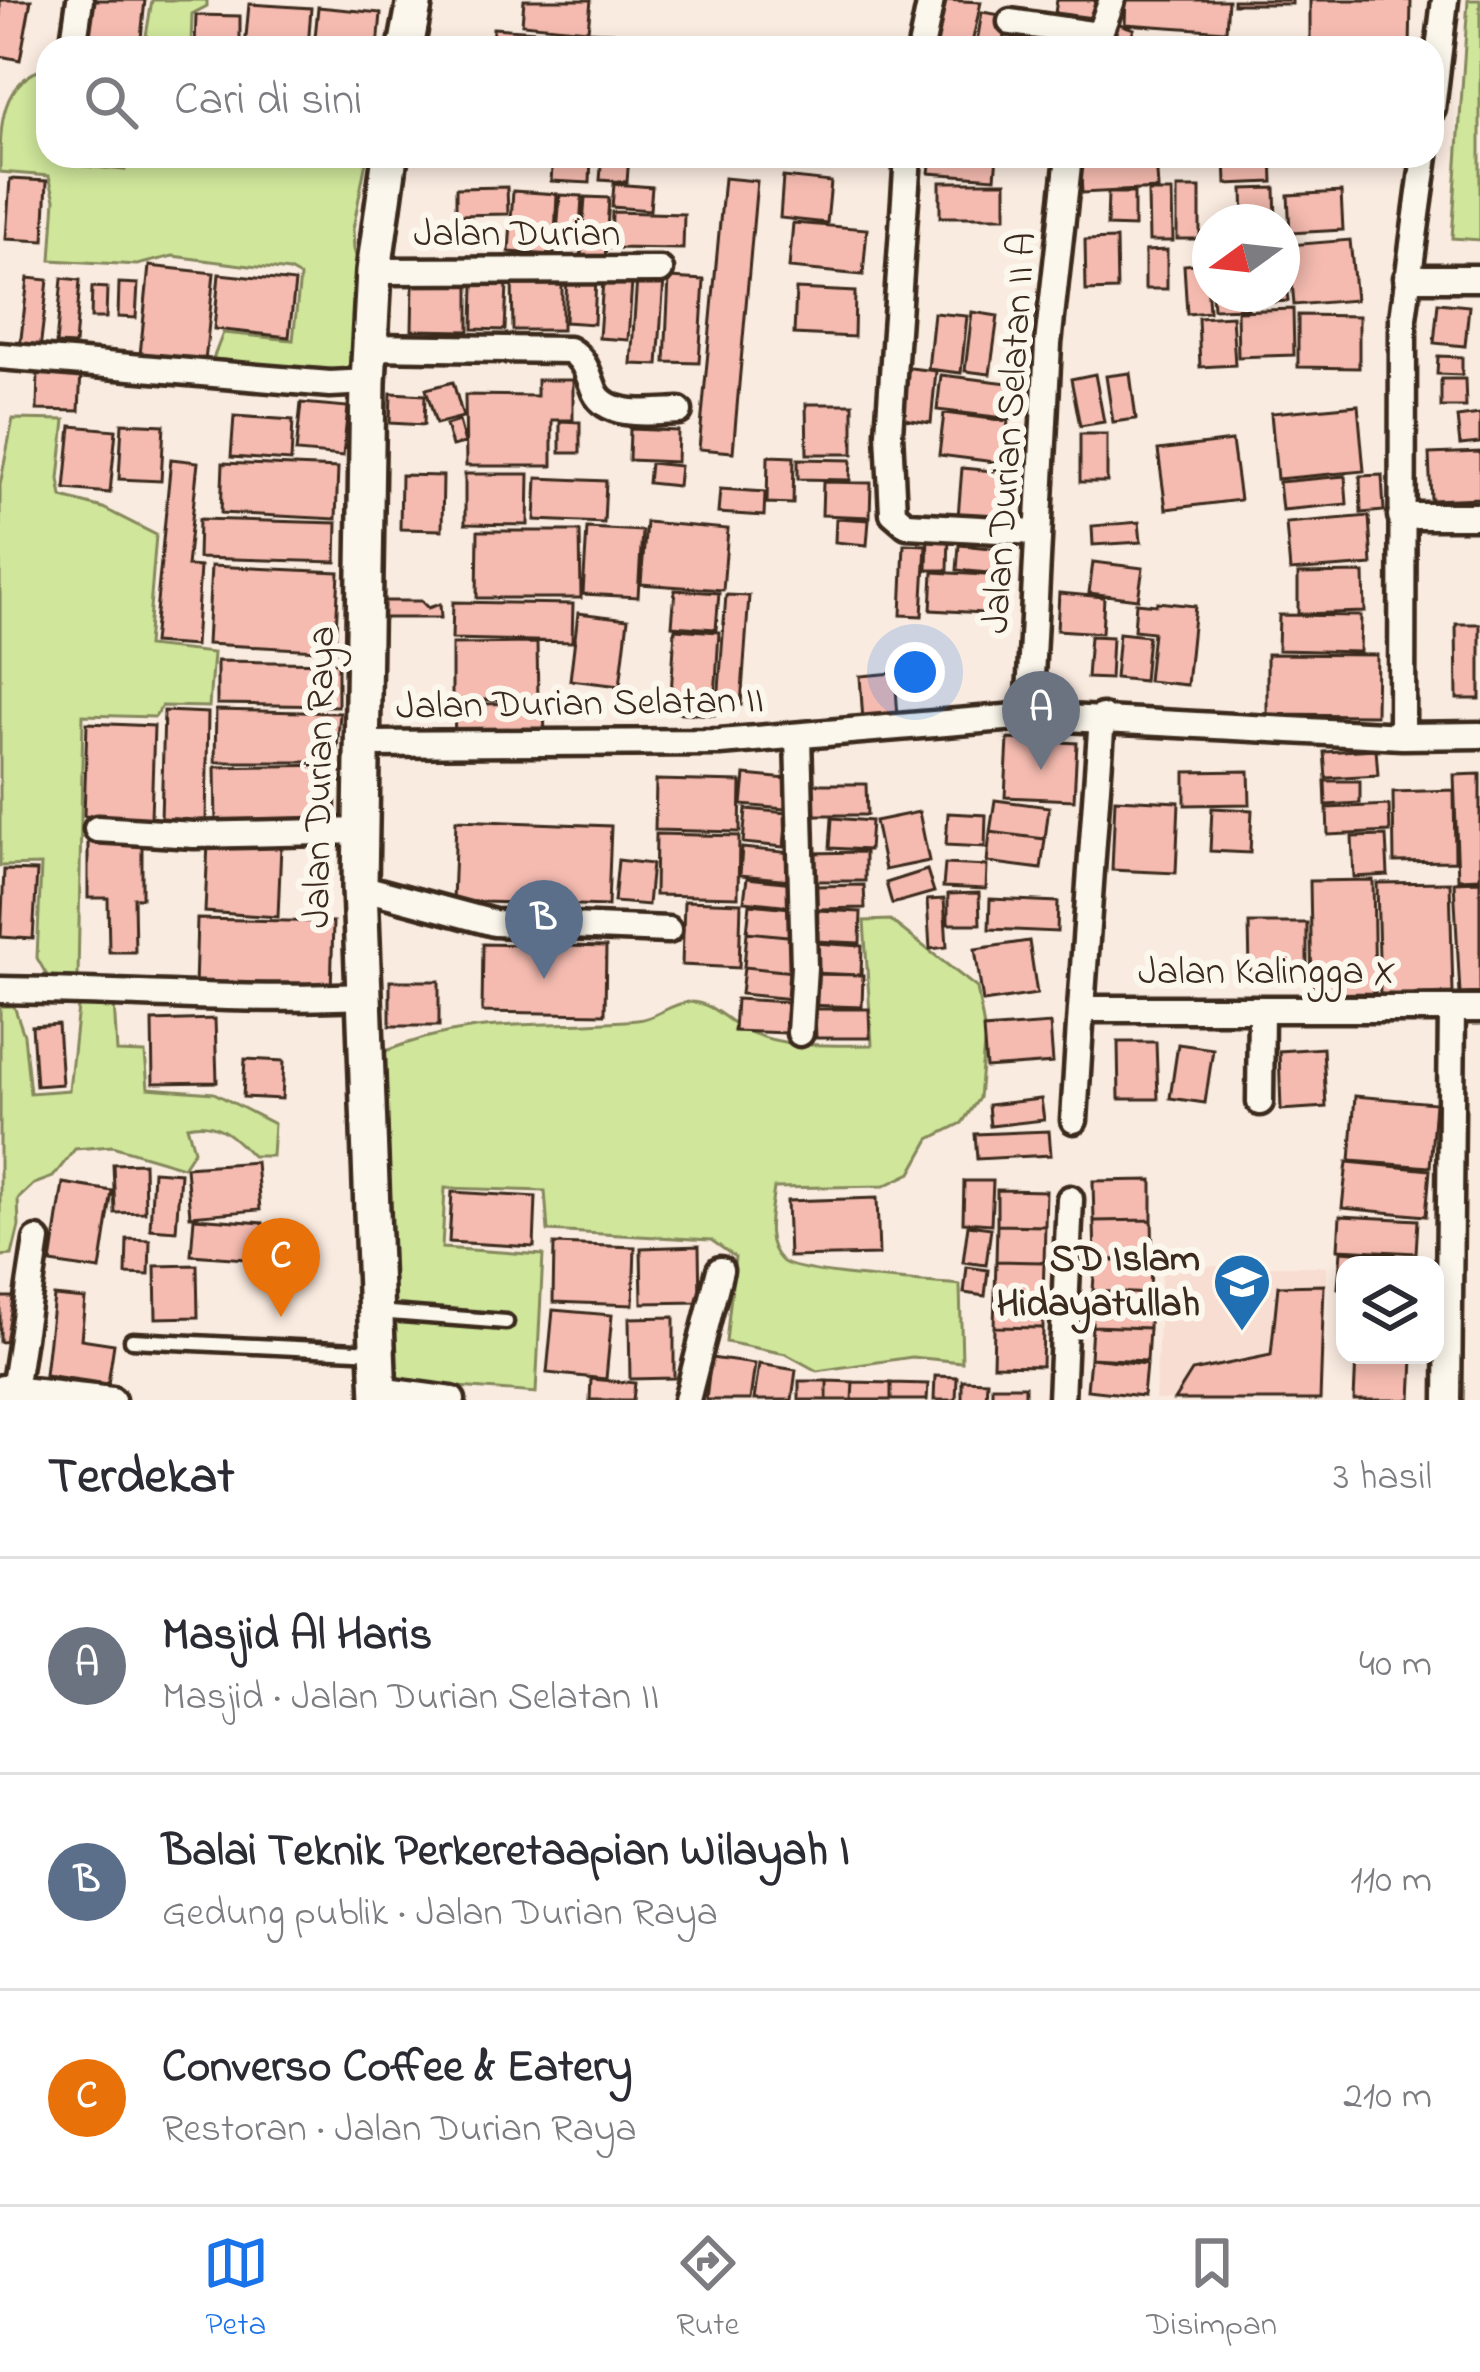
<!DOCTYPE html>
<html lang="id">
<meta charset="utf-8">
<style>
body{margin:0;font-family:"Indie Flower",sans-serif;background:#f7f7f7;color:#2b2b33}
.controls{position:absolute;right:36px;bottom:36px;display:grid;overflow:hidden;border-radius:24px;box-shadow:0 6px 18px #0003}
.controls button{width:108px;height:108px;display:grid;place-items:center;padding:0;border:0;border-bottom:3px solid #e1e1e2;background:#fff;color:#2b2b33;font:60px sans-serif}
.compass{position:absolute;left:1192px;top:204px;width:108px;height:108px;border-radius:50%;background:#fff;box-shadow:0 6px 18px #0003;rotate:255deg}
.you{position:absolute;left:915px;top:672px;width:42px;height:42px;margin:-30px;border:9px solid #fff;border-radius:50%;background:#1a73e8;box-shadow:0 0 0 18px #1a73e833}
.badge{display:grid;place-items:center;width:78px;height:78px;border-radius:50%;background:#1a73e8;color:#fff;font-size:39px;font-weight:700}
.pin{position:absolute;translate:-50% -99px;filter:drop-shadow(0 3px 6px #0008)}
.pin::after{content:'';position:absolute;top:63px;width:42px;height:36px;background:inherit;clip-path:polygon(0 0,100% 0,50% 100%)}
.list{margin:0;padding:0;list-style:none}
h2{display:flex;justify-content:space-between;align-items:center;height:156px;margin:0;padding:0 48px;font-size:51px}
h2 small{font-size:39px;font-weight:400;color:#7c7c81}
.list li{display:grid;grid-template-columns:78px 1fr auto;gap:36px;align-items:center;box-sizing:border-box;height:216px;padding:0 48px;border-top:3px solid #e1e1e2}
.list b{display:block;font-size:45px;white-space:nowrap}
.list p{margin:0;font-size:39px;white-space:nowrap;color:#7c7c81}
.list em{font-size:39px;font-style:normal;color:#7c7c81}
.icon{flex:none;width:66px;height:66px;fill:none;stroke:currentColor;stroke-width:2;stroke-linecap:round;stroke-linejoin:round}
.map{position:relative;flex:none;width:1480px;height:1400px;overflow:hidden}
.search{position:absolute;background:#fff;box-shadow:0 6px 18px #0003;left:36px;right:36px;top:36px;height:132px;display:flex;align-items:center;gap:30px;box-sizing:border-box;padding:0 42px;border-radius:36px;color:#7c7c81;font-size:45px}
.sheet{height:804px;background:#fff}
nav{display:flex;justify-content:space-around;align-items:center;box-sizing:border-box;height:168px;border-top:3px solid #e1e1e2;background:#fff;font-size:33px;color:#7c7c81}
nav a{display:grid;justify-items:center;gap:6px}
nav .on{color:#1a73e8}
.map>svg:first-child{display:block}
.built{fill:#f8ddd2}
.green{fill:#cfe69b;stroke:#85885c;stroke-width:3}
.building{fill:#f5bbb0;stroke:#3b2a1e;stroke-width:3}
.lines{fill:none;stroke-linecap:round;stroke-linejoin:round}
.lane-casing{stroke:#3b2a1e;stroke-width:21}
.street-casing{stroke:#3b2a1e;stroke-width:33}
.secondary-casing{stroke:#3b2a1e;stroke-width:42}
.lane{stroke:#fbf7ec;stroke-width:12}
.street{stroke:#fbf7ec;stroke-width:24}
.secondary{stroke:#fbf7ec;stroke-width:33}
.labels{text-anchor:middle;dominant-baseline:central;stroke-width:12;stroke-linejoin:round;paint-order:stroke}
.street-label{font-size:39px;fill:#3b2a1e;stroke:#fbf7ec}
.poi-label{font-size:39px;font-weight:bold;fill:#3b2a1e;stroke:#fbf7ec;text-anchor:end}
</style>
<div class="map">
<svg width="1480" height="1400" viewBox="0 0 1480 1400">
<rect width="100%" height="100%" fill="#faebe0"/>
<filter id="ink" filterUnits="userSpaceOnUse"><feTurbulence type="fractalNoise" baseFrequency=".00833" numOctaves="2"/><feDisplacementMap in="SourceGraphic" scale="24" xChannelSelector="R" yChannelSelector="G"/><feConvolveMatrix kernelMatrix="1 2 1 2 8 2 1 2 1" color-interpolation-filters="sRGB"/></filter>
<g filter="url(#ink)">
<path class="built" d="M1162,1266H1326L1323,1400H1155Z"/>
<path class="green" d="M152,0H207V6L192,14L191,48H144Z
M1468,0H1480V240L1452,238Z
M48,67V156H64V164L125,170L127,156H210L297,162L299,156H367L353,229L354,249L363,281L352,373L213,359L223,333L293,340L300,277L289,271L173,256L137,265L51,260L55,199L49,176L0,172C0,124 0,81 48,67Z
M13,419L65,420L59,479L62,497L103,508L156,535L147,646L213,653L209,707L162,706L155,717L83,715L78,978L50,981L37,958L41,865L0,866V485Z
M890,920L977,988L985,1034L979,1098L962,1123L930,1139L911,1173L884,1186L774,1188C771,1212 762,1243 782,1261C797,1275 930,1282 960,1285L962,1362L912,1357L817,1371L786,1354L726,1342L735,1257L711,1240L548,1231L545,1191L445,1188L442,1248L543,1255L536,1393L406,1383L395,1377L383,1052C477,1014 541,1029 637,1020C655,1019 671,1003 689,1002C713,1002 726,1021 745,1030C785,1049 829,1045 872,1045L864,921Z
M79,998L114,1002L117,1052L145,1053L148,1088L214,1093L274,1124L272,1156H252C232,1135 216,1119 187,1126L194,1150L183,1167L112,1146L75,1149L53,1177L34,1184L18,1199L19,1226L12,1255L0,1256V1006H14L24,1035L30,1093L69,1090Z"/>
<path class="building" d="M0,0H31L20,60L0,56Z
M91,0H145L140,48H87Z
M524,0H591L588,30L522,24Z
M943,0L981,2L971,48H933Z
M1057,0H1095L1093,18L1055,13Z
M1126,0H1228L1226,31L1125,24Z
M1233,0H1292V4H1233Z
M1310,0H1411L1410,48H1310Z
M249,4L311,8L308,48H245Z
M318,7L381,13L378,48H314Z
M982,12L1007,16L1002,48H976Z
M196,15L240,16V48H195Z
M1111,21L1134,29L1127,48H1102Z
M493,28L551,32L550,48H492Z
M555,30L613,32V48H554Z
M618,38L724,44L723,48H617Z
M72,156H122L121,168L71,162Z
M553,156H591L590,183L551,181Z
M602,156H629L627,182L600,180Z
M931,156H997L995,178L929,173Z
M1080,156H1156L1158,189L1082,193Z
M1165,156H1196V169H1165Z
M1225,156H1272L1273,182L1226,184Z
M783,177L831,182L827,223L780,218Z
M724,178L757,181L733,452L699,449Z
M10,179L47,181L44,241L6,239Z
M940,182H1006V217H940Z
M614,184L652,187L650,210L612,207Z
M507,187L508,214L456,215V188Z
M1177,188H1200V239H1177Z
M1275,188L1276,222H1244L1243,189Z
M513,191L557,194L554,255L509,252Z
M1148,192H1172L1173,241H1149Z
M1341,192L1343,230L1290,233L1288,195Z
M1108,193H1134V227L1107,226Z
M560,195L582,196L579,247L556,246Z
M585,197L609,198L605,260L581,258Z
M612,212L684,214L683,249L611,248Z
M793,223L867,229L863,275L789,268Z
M1201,235H1210V261H1201Z
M1116,239L1117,290L1086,291L1085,240Z
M1350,240L1356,300L1294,305L1289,245Z
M1282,243L1288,301L1254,303L1253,294H1282Z
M1167,250V289H1145V251Z
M1206,263L1209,312L1187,314L1184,265Z
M149,266L214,273L205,362L140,355Z
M219,274L295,282L289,337L214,329Z
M567,276L596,277L594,324L565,322Z
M28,278L48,280L40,350L20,347Z
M62,278L80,280L75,345L56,344Z
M637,278L664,279L658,365L631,364Z
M669,278L704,280L699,363L665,362Z
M562,279V330H513L512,280Z
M603,280L632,282L628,340L599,338Z
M119,283L138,284L136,318L118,317Z
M413,283L469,284V331L412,330Z
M474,283L507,284L505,330L473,329Z
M92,287L107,288L106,318H91Z
M796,289L855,292L854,337L794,334Z
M1212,294H1247L1248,308L1213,309Z
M1438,303L1469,306L1465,346L1434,343Z
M1293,309L1294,355L1238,357L1237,311Z
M972,312L998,316L990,374L965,371Z
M934,313L967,316L961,373L928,369Z
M1298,315L1359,316V368L1298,367Z
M1232,316L1235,365L1200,367L1198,318Z
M1438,356L1462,357V375L1437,374Z
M902,367L936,371L931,423L897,418Z
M38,369L81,371L79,411L37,410Z
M1130,373L1136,419L1113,422L1106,376Z
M1095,374L1104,422L1080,426L1071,379Z
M941,375L1017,384L1013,419L937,410Z
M1441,379H1465L1466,407H1441Z
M537,380H573V420H552V466H466L465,395L537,396Z
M453,382L463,417L436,424L426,389Z
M391,393L425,395L424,425L390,423Z
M301,403L348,407L343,456L296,452Z
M806,404H853V454H807Z
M1358,405L1364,471L1277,479L1271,413Z
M944,413L1008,421L1003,463L939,455Z
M1480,414V443L1460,445L1457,417Z
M234,416L293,420L291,461L231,457Z
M459,421L465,443L452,446L446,425Z
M560,421L580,422V453H560Z
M122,423L164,425L161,481L119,479Z
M71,426L116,430L110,493L65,489Z
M630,429L678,431L677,462L629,460Z
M1080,434H1107V482H1080Z
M1232,441L1240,500L1166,509L1158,450Z
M1480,452V498L1431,500L1429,454Z
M768,456L794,457L793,504L767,503Z
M171,459L198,462L187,566L200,567L195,646L153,643Z
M798,459L851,460L850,480L798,479Z
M223,463L338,468L336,519L221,513Z
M650,463L680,466L678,486L648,483Z
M962,468L1014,473L1010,521L958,517Z
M465,474H529L528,525L465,524Z
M401,475L443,476L442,530L400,529Z
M1382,475L1384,511L1361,513L1360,476Z
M1345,476L1347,504L1282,510L1279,482Z
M537,478L606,481L604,523L535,520Z
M823,482L871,483L870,517L822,515Z
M720,489L765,492L764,516L718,513Z
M1369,516L1372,565L1290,571L1286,523Z
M836,518L869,520L867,545L835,542Z
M199,519L337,523L336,562L198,558Z
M646,522L728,529L723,590L641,584Z
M1139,522L1141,542L1093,545L1092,526Z
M587,528L642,531L638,597L583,594Z
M478,531H580L581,598H477Z
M928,533L949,534L948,570H927Z
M904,544L926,545L922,616L901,615Z
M959,545L1002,549L999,574L957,570Z
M1093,562L1143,568L1138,599L1089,593Z
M211,566L339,572L335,651L207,644Z
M933,572L1003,576L1001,614L931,610Z
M1364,573L1365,612L1298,614V574Z
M675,590L719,593L716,629L672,626Z
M1059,593L1104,597L1102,633L1057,630Z
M726,595L749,596L741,705L718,703Z
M382,601H421L428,608L440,604L441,618H382Z
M453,602L573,604L572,642L452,639Z
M1157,602L1195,606L1187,685L1148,681L1153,632L1134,630L1136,603L1156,605Z
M578,613L628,619L620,686L570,680Z
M1279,615L1361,616L1360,652L1278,650Z
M1456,624H1480V699H1457Z
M675,629L719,632L714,715L670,712Z
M1119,633L1148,636L1144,681L1115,678Z
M1090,636L1112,637L1110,679L1087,678Z
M537,643L538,700H452V644Z
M1267,654L1377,655L1376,715L1267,714Z
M217,661L338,663V706L217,704Z
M895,673L898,718L863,721L860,676Z
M544,702L545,739L455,741L454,705Z
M216,710L340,713L336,762H215Z
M164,711L208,713L206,822L161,821Z
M87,723L154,726L151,818L84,816Z
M1008,739L1077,743L1074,800L1005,797Z
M1376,749L1378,775L1326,778L1324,752Z
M335,765L336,824L216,827L215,767Z
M1249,771L1250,804L1185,805V772Z
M1480,774V878L1458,879L1454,775Z
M745,775L788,779L785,809L742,805Z
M656,780L741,782L740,832L655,830Z
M1325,781H1360V803L1326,805Z
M813,784H866L867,815H813Z
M1454,790L1455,861L1394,862L1393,792Z
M1115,799L1179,802L1176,873L1112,870Z
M995,800L1049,807L1045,839L990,832Z
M1389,805L1390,832L1328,835L1327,808Z
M1212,808L1252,810L1250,853L1210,851Z
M746,809L787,813L784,847L743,843Z
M919,812L929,861L885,870L875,821Z
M948,813L986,815L985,847L946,845Z
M832,818L871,821L869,850L830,848Z
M456,820L611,826L608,906L453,901Z
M990,832L1045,839L1041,869L987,862Z
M656,834L739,836L738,897L655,895Z
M1386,836L1388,875L1354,877L1352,837Z
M88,840H142V898H134L135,952H109L108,898H88Z
M208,842L281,845L278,917L205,912Z
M742,848L793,853L791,880L740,875Z
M865,852V881H809V853Z
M618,860L652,864L648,905L614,902Z
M945,864L987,866L986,889L943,887Z
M4,870L37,871L33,939L1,937Z
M927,870L934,892L892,904L886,883Z
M747,878L793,883L791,906L744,901Z
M1373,880L1375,993L1312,994L1310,881Z
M1480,881V993L1460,994L1454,882Z
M1450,882L1453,993L1380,995L1377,883Z
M864,885L865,908L816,909V886Z
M979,893L980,924H948V894Z
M944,899L947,947L930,949L927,900Z
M990,899L1058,902L1057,932L989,929Z
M684,901L741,903L739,968L682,965Z
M750,904L800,909L798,937L747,932Z
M815,910L861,912L860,943L815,941Z
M197,919L333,922L331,992L195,988Z
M1249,923H1307V971H1250Z
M747,932L798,937L794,972L744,967Z
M1029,941L1037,994L983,1002L975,949Z
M814,943L862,946L861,975L812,973Z
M483,944L606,947L605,1014L482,1012Z
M744,967L794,972L792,999L741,994Z
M807,974L863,975L862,1007L806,1005Z
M390,981H439V1026H390Z
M736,999L787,1002L785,1033L734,1031Z
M815,1009H869L870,1038H816Z
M215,1019L217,1082L153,1083L152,1021Z
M58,1024L62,1084L36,1086L32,1026Z
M1050,1024L1053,1063L986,1068L983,1029Z
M1118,1042H1156L1158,1099H1119Z
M1178,1044L1213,1049L1205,1103L1170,1098Z
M1323,1048L1326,1107L1281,1110L1279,1051Z
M245,1059L284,1061L282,1099L243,1097Z
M1355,1096L1435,1103L1430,1167L1350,1161Z
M1041,1099L1044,1120L990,1126L988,1105Z
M1049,1131L1051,1155L977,1159L975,1134Z
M256,1162L260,1210L190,1216L186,1167Z
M1347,1162L1430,1170L1426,1216L1342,1208Z
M144,1163L145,1212L115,1213L113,1164Z
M153,1171L180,1173L176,1231L150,1229Z
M1152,1180V1220L1094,1221L1093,1181Z
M964,1181H993L991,1224L963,1222Z
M63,1183L112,1191L100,1270L51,1263Z
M997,1190L1046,1191L1045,1226L997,1225Z
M452,1192L536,1197L534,1247L449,1242Z
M877,1198L879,1255L789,1257L787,1201Z
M1340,1216L1418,1220L1416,1253L1338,1249Z
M194,1218L263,1223L260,1260L191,1255Z
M1152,1220L1153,1259L1095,1260L1094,1221Z
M968,1225L991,1228L986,1265L963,1262Z
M997,1225L1045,1226L1044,1262L996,1261Z
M127,1239L150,1240L149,1275L126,1274Z
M554,1244L635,1247L633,1305L553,1302Z
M699,1246L700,1302L642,1303L641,1248Z
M1341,1251L1395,1255V1265H1345V1289L1338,1288Z
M1095,1260L1151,1263L1150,1294L1093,1291Z
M996,1261L1044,1262L1043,1295L995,1293Z
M197,1265L198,1317L156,1318L155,1266Z
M967,1267L988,1270L985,1296L964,1293Z
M1324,1285L1320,1400H1174L1192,1371L1271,1355L1278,1286Z
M1093,1291L1150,1294L1149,1328L1092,1326Z
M995,1293L1043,1295V1328L994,1327Z
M54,1296L85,1299L81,1339L114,1344L108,1384L45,1375Z
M0,1297H13L16,1341L0,1342Z
M553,1310L612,1315L606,1379L547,1373Z
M674,1317V1378L630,1379L629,1318Z
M1092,1326L1149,1328L1147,1361L1090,1358Z
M994,1327L1043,1328L1042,1366L993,1365Z
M1356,1356L1413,1358L1411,1400H1354Z
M711,1358L755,1364L750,1400H706Z
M1090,1358L1146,1364L1143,1396L1087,1390Z
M759,1364L796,1370L792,1400H754Z
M935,1376L957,1377L956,1400H934Z
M591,1379L635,1383L633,1400H590Z
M962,1380L987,1381L986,1400H962Z
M799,1381H827V1400H799Z
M827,1381L853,1382L852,1400H827Z
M853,1382L891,1383V1400H852Z
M891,1383L928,1384L927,1400H891Z
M992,1386H1025V1400H992Z"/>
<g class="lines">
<g class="lane-casing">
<path id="lane" d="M377,1312L506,1322
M132,1340L376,1352"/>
</g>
<g class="street-casing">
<path id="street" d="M1011,22L1099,35
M1095,46L1112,0
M73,48L80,0
M921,48L931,0
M1432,109L1445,0
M908,156L889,433L893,513L907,525L1037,532
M374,271L660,270
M1407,278H1480
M370,347L569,350C586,360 588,375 595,392C608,419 654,412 679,411
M0,356L330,384L368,382
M1401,516H1480
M1029,716L1048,344L1069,156
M798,736L804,967L800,1033
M1402,736L1403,318L1425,156
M363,744L720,742L1029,716L1402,736L1480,735
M97,829L194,835L362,831
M360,887L494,923L668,930
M0,990C121,991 242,1002 362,996
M1081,1009L1102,717
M1260,1102L1261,1009
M1074,1120L1081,1009H1480
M2,1388L112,1400
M14,1390L37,1240
M378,1390L452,1400
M687,1400L720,1270
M1061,1400L1070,1199
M1448,1400L1452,1009"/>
</g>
<g class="secondary-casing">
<path id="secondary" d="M406,48L415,0
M379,1400L360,887L368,382L374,271L390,156"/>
</g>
<use href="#lane" class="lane"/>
<use href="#street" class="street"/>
<use href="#secondary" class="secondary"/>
</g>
</g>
<defs>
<g id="school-pin" transform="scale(3)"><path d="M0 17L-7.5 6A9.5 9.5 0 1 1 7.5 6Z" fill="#1f6fb2" stroke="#fbf7ec"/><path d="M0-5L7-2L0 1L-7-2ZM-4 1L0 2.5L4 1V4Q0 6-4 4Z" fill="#fff"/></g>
</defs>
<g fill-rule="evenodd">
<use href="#school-pin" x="1242" y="1282"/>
</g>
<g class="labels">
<g class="street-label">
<text x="517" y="235">Jalan Durian</text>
<text transform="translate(1011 433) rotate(-86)">Jalan Durian Selatan II A</text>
<text transform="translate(580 705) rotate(-1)">Jalan Durian Selatan II</text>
<text transform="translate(321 777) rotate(-89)">Jalan Durian Raya</text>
<text x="1267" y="973">Jalan Kalingga X</text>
</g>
<g class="poi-label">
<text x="1200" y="1260">SD Islam<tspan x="1200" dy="45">Hidayatullah</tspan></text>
</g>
</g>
</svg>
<div class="controls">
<button><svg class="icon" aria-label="layers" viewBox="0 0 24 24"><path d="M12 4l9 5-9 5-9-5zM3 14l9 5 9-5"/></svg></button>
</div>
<svg class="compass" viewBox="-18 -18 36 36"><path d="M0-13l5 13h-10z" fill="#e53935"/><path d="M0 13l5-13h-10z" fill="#7c7c81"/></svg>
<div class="you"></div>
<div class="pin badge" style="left:1041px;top:770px;background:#6b7280">A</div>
<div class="pin badge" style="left:544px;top:979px;background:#5c6f8a">B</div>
<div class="pin badge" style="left:281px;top:1317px;background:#e8710a">C</div>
<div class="search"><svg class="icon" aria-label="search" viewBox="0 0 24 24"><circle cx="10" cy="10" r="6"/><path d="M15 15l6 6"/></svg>Cari di sini</div>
</div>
<section class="sheet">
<h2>Terdekat<small>3 hasil</small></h2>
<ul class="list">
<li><span class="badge" style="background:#6b7280">A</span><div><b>Masjid Al Haris</b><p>Masjid · Jalan Durian Selatan II</p></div><em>40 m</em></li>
<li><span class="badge" style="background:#5c6f8a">B</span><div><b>Balai Teknik Perkeretaapian Wilayah I</b><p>Gedung publik · Jalan Durian Raya</p></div><em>110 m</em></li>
<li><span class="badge" style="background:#e8710a">C</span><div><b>Converso Coffee &amp; Eatery</b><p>Restoran · Jalan Durian Raya</p></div><em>210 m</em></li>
</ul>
</section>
<nav>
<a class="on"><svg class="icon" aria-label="map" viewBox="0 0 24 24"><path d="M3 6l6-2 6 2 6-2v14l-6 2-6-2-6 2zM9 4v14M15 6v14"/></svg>Peta</a>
<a><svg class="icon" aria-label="directions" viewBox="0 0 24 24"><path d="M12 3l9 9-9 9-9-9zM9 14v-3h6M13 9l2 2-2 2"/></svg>Rute</a>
<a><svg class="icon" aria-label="saved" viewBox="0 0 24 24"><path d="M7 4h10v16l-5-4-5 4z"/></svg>Disimpan</a>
</nav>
